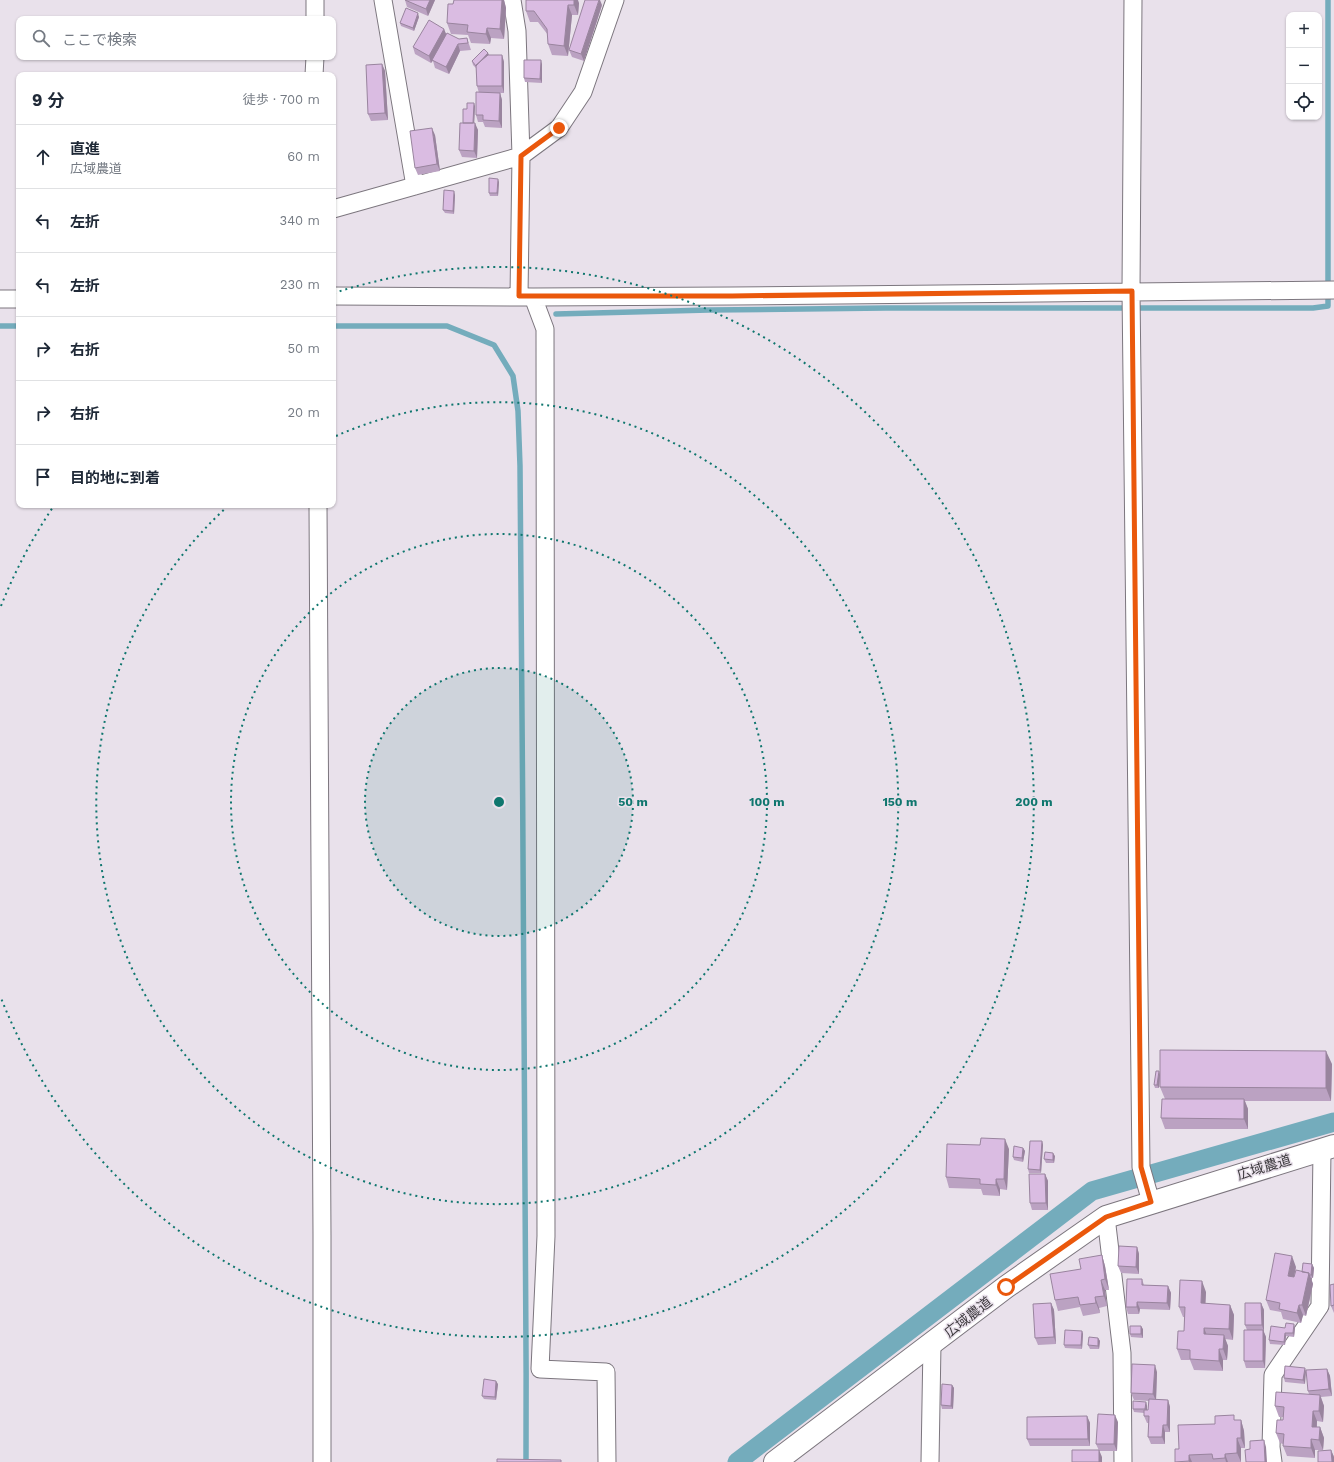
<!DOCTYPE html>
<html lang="ja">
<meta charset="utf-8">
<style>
body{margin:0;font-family:"Work Sans","Noto Sans JP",sans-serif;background:#f2f2f3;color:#1f2937}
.controls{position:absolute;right:12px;top:12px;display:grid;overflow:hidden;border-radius:8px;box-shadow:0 1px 3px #0004}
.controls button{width:36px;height:36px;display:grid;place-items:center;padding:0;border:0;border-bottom:1px solid #e0e1e3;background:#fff;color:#1f2937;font:20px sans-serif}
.stop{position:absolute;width:12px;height:12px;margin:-9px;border:3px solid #ea580c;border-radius:50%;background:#fff}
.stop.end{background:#ea580c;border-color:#fff;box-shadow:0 1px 4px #0008}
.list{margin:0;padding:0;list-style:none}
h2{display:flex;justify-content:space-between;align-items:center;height:52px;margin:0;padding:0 16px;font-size:17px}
h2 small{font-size:13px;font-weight:400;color:#747a83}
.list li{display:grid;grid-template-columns:26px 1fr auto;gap:12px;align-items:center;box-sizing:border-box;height:64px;padding:0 16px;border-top:1px solid #e0e1e3}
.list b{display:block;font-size:15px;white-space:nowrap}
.list p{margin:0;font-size:13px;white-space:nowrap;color:#747a83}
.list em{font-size:13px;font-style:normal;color:#747a83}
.icon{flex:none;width:22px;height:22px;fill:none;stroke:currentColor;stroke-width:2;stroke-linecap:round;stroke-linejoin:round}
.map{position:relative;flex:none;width:1334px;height:1462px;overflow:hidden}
.search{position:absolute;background:#fff;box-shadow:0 1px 3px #0004;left:16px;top:16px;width:320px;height:44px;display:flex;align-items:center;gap:10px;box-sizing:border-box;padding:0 14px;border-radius:8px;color:#747a83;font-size:15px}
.panel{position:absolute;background:#fff;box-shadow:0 1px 3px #0004;left:16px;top:72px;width:320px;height:436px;border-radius:8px}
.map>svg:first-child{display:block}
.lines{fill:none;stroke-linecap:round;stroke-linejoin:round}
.stream{stroke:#74acbc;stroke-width:5.5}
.canal{stroke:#74acbc;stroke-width:19}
.minor-casing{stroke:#7c767e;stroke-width:19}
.tertiary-casing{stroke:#7c767e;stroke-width:24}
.minor{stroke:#fff;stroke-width:17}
.tertiary{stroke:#fff;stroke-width:22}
.wall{fill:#bba2c2}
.shaded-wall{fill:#99849e}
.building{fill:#dabce2;stroke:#99849e}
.route{stroke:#ea580c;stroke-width:5}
.ring{fill:none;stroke:#0f766e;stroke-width:2;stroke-dasharray:2 4}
.labels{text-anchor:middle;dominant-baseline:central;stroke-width:3;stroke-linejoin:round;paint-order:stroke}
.street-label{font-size:14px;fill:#3e3b3f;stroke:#e9e1eb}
.centre{fill:#0f766e;stroke:#e9e1eb;stroke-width:2}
.ring-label{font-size:12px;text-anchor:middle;font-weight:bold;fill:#0f766e;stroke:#e9e1eb;stroke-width:3;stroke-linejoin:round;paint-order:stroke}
</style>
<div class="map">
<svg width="1334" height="1462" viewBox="0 0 1334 1462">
<rect width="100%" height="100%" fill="#e9e1eb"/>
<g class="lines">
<path class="stream" d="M556,314L709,310L886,308H1313L1328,306V0
M0,326H19
M333,326H447L494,345L513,376L518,411L520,466C522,798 527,1130 526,1462"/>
<path class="canal" d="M737,1462L1092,1191L1334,1122"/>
<g class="minor-casing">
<path id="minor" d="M383,0L415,186
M512,0L517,31L521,156L519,296
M1133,0L1131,291L1141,1167L1151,1202
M315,19V0
M314,75L315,57
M333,209L521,156L559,128L583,92L615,0
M333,296L533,297L732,296L1334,290
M533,297L545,329L546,1236L540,1369L606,1372L607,1462
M0,299H19
M318,505L322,1235V1462
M1106,1217L1122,1353L1123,1462
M930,1462L932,1344
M1273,1462L1271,1447L1273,1375L1320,1306L1322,1149"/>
</g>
<g class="tertiary-casing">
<path id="tertiary" d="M775,1462L1006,1287L1106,1217L1334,1146"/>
</g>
<use href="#minor" class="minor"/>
<use href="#tertiary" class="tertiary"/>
</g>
<path class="wall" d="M405,0H435L428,16L407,7Z
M454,0H504L506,8L504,39L491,38L490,44L471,43L468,35L451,34L447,23L453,4Z
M579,3L578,15H572L568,56L552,55L548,44V35L538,22H530L526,11Z
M602,5L584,61L572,57L569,50Z
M419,17L414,31L401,26L400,23Z
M444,29L446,35L459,39L467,38L471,50L460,51L449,74L435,68L433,61L431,63L415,54L413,47Z
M488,53L489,55H502L504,62V93H499H500L502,100V128L485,127L483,122H478L476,115L479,93L477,86L476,68L473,65L472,61Z
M382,64L385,71L388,120L371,121L368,114Z
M542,64V83L525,82L524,78Z
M475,106L474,123L478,130L477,158L462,157L459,150L463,123L467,109Z
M435,135L440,171L418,175L415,168Z
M499,182L498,196H490L489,193Z
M455,195L454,214L445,213L443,210Z
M1332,1064L1331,1101H1245L1248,1109V1129H1165L1161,1118L1165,1099L1160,1087Z
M1159,1071L1160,1075L1159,1088H1155L1154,1085Z
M1042,1141L1043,1145L1041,1173H1029L1028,1169Z
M1023,1148L1025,1151L1023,1162L1014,1160L1013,1157Z
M1009,1149L1007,1190L1000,1189V1196L983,1195L981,1189L949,1188L946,1177Z
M1055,1156L1054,1163H1046L1044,1159Z
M1045,1174L1048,1181V1210H1032L1030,1203Z
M1137,1247L1139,1254V1274L1121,1273L1118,1266Z
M1102,1255L1105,1266L1109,1290H1105L1107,1306L1099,1308L1100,1313L1083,1316L1080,1307L1058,1311L1055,1300L1081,1269Z
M1312,1264L1314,1268L1313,1278H1311L1313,1284L1306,1316L1303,1315L1301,1323L1283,1319L1281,1312L1270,1310L1266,1300L1296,1267L1294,1277Z
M1142,1279L1144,1285L1168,1286L1171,1293L1170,1310L1140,1309L1139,1314H1128L1126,1307Z
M1334,1284V1313L1331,1306Z
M1206,1292L1205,1304L1230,1305L1234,1315L1233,1340L1225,1339L1228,1346L1227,1360H1223V1371L1194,1370L1190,1360H1181L1177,1349L1184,1331L1185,1317H1183L1179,1307Z
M1051,1303L1054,1310L1056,1344L1038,1345L1035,1338Z
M1261,1303L1264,1310V1332L1266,1337L1265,1368H1246L1244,1361L1247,1330L1245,1325Z
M1295,1328L1294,1337L1286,1336L1285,1345L1270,1344L1269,1340Z
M1143,1329V1338L1131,1337L1130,1334Z
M1082,1331L1083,1334L1082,1349L1065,1348L1064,1345Z
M1098,1338L1100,1341L1099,1349H1090L1088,1345Z
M1305,1368V1384L1285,1382L1284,1378Z
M1327,1369L1330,1376L1332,1396L1321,1397L1324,1406L1323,1422L1317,1421V1427H1320L1324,1438L1323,1450H1331L1334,1457L1323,1450H1315V1458L1287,1456L1283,1446V1444L1280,1443L1276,1433L1283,1420V1417H1279L1275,1406L1309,1394L1308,1391Z
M1157,1372L1156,1399L1168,1400L1170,1407V1432H1165V1444H1151L1148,1437L1149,1423H1147L1144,1416V1413L1134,1412L1133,1409L1146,1402L1147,1406V1410H1148L1149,1401L1134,1400L1131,1393Z
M498,1384L496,1400L484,1399L482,1396Z
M952,1385L954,1388L953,1409H942L941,1405Z
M1087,1416L1090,1423V1446H1030L1027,1439Z
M1236,1420H1241L1244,1431L1245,1448H1241V1462H1175L1179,1449L1215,1424Z
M1118,1422L1117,1451H1099L1102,1457L1096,1444Z"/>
<path class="shaded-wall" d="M430,0H435L428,16L426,9Z
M502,0H504L506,8L504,39L500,29Z
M574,0H578L579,3L578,15L574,5Z
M599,0H600L602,5L584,61L581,54Z
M568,5L572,15L568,56L564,46Z
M418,13L419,17L414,31L413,28Z
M487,28L491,38L490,44L486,34Z
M444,29L447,36L431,63L429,56Z
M458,44L460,51L449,74L446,67Z
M488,53L489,56L476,66Z
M502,55L504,62V93L502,86Z
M541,60L542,64V83L540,79Z
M382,64L385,71L388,120L385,113Z
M500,93L502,100V128L499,121Z
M474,103L475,106L474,127L473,124Z
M475,123L478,130L477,158L474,151Z
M432,128L435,135L440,171L437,164Z
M498,179L499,182L498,196L497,193Z
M454,191L455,195L454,214L453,211Z
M1326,1051L1332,1064L1331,1101L1326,1088Z
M1159,1071L1160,1075L1159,1088L1157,1085Z
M1244,1099L1248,1109V1129L1244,1119Z
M1005,1139L1009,1149L1007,1190L1004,1179Z
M1042,1141L1043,1145L1041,1173L1040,1170Z
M1023,1148L1025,1151L1023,1162L1022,1158Z
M1053,1153L1055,1156L1054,1163L1053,1160Z
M1045,1174L1048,1181V1210L1046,1203Z
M996,1179L1000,1189V1196L996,1185Z
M1137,1247L1139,1254V1274L1136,1267Z
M1102,1255L1105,1266L1109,1290L1105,1279Z
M1292,1256L1296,1267L1292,1286L1288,1276Z
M1312,1264L1314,1268L1313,1278L1311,1275Z
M1309,1273L1313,1284L1306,1316L1302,1305Z
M1101,1280L1105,1290L1107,1306L1104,1296Z
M1202,1281L1206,1292L1205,1314L1201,1303Z
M1168,1286L1171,1293L1170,1310L1167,1303Z
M1095,1297L1099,1308L1100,1313L1096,1303Z
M1137,1302L1140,1309L1139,1314L1137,1307Z
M1051,1303L1054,1310L1056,1344L1054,1337Z
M1261,1303L1264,1310V1332L1262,1325Z
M1230,1305L1234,1315L1233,1340L1229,1329Z
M1299,1305L1303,1315L1301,1323L1297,1313Z
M1294,1324L1295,1328L1294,1337L1293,1333Z
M1141,1326L1143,1329V1338L1141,1334Z
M1204,1328L1208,1338L1204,1334Z
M1263,1330L1266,1337L1265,1368L1263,1361Z
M1082,1331L1083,1334L1082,1349L1081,1345Z
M1285,1333L1286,1336L1285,1345L1284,1342Z
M1224,1335L1228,1346L1227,1360L1223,1349Z
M1098,1338L1100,1341L1099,1349L1098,1346Z
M1219,1349L1223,1360V1371L1219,1361Z
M1155,1365L1157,1372L1156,1401L1153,1394Z
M1305,1368L1306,1372L1305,1384L1303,1380Z
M1327,1369L1330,1376L1332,1396L1329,1389Z
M496,1381L498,1384L496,1400L495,1397Z
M952,1385L954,1388L953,1409L951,1406Z
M1320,1395L1324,1406L1323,1422L1319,1411Z
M1168,1400L1170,1407V1432L1167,1425Z
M1146,1402L1147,1406V1413L1145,1409Z
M1313,1411L1317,1421L1316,1437L1312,1427Z
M1115,1415L1118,1422L1117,1451L1114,1444Z
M1087,1416L1090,1423V1446L1088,1439Z
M1241,1420L1244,1431L1245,1448L1241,1438Z
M1163,1425L1165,1432V1444L1162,1437Z
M1320,1427L1324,1438L1323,1450L1319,1440Z
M1237,1438L1241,1448V1462L1237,1453Z
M1311,1439L1315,1450V1458L1311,1448Z
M1264,1440L1266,1447L1267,1462H1265Z
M1099,1450L1102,1457V1462H1099Z
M1331,1450L1334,1457V1462H1332Z
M1225,1454L1228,1462H1226L1225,1458Z
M1189,1455L1192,1462H1189Z"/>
<path class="building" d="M405,0H430L426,9Z
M454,0H502L500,29L487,28L486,34L467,32L468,25L447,23L448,4H453Z
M526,0H574V5H568L564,46L548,44L547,29L534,11H526Z
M585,0H599L581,54L569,50Z
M406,8L418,13L413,28L400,23Z
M429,20L444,29L429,56L413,47Z
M447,33L459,39L467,38L468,43L458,44L446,67L432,60Z
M484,49L488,53L476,66L472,61Z
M488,55H502V86H477L476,65Z
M524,60H541L540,79L524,78Z
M382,64L385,113L368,114L366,65Z
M476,92L500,93L499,121L483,120V115H476Z
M467,103H474L473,123H463V109H467Z
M460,123H475L474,151L459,150Z
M432,128L437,164L415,168L410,131Z
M489,178L498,179L497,193H489Z
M444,190L454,191L453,211L443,210Z
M1160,1050L1326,1051V1088L1160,1087Z
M1156,1071H1159L1157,1085H1154Z
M1162,1099H1244V1119L1161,1118Z
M981,1138L1005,1139L1004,1179H996V1185L980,1184V1179L946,1177L947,1144L980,1145Z
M1030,1141H1042L1040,1170L1028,1169Z
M1014,1146L1023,1148L1022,1158L1013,1157Z
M1045,1152L1053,1153V1160L1044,1159Z
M1029,1174H1045L1046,1203H1030Z
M1119,1246L1137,1247L1136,1267L1118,1266Z
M1275,1253L1292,1256L1288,1276L1294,1277L1296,1270L1309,1273L1302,1305H1299L1297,1313L1279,1309L1280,1303L1266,1300Z
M1102,1255L1105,1279L1101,1280L1104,1296L1095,1297L1096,1303L1080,1305L1078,1297L1055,1300L1050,1274L1081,1269L1079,1259Z
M1303,1263L1312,1264L1311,1275H1309V1273L1302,1272Z
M1127,1279H1142V1285L1168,1286L1167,1303L1137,1302V1307H1126Z
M1180,1280L1202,1281L1201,1303L1230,1305L1229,1329L1204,1328V1334L1224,1335L1223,1349H1219V1361L1190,1359V1350L1177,1349L1178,1331H1184L1185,1307H1179Z
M1334,1284V1305L1331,1306L1330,1285Z
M1051,1303L1054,1337L1035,1338L1033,1304Z
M1245,1303H1261L1262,1325H1245Z
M1286,1323L1294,1324L1293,1333H1285L1284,1342L1269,1340L1271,1326L1285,1328Z
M1130,1326H1141V1334H1130Z
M1065,1330L1082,1331L1081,1345H1064Z
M1244,1330H1263V1361H1244Z
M1089,1337L1098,1338V1346L1088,1345Z
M1132,1364L1155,1365L1153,1394L1131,1393Z
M1285,1366L1305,1368L1303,1380L1284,1378Z
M1327,1369L1329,1389L1308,1391L1306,1370Z
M484,1379L496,1381L495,1397L482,1396Z
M942,1384L952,1385L951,1406L941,1405Z
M1276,1392L1320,1395L1319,1411H1313L1312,1427H1320L1319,1440L1311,1439V1448L1283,1446L1284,1434L1276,1433L1277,1420H1283L1284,1407L1275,1406Z
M1149,1399L1168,1400L1167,1425H1163L1162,1437H1148L1149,1416H1144V1410H1148Z
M1133,1401L1146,1402L1145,1409H1133Z
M1098,1414L1115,1415L1114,1444H1096Z
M1234,1415V1420H1241V1438H1237V1453L1225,1454V1458L1213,1459L1212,1454L1189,1455V1461L1175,1462V1449H1179L1178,1425L1215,1424V1416Z
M1087,1416L1088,1439H1027V1417Z
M1264,1440L1265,1462H1246L1245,1450L1250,1449V1441Z
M1072,1450H1099V1462H1072Z
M1331,1450L1332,1462H1318V1451Z
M497,1459L561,1460V1462H497Z"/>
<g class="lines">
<path class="route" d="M559,128L521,156L519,296H732L1132,291L1141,1167L1151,1202L1106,1217L1006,1287"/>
</g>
<circle cx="499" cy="802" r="134" fill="#0f766e" fill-opacity=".12"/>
<g class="ring">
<circle cx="499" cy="802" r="134"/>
<circle cx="499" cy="802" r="268"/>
<path d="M336 436A401 401 0 1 1 228 506"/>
<path d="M1 606A535 535 0 0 1 53 507M334 293A535 535 0 1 1 1 998"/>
</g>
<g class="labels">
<g class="street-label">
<text transform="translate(1264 1167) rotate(-17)">広域農道</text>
<text transform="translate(968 1317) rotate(-38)">広域農道</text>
</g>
</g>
<circle cx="499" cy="802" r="6" class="centre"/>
<g class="ring-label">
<text x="633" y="806">50 m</text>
<text x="767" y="806">100 m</text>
<text x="900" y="806">150 m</text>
<text x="1034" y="806">200 m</text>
</g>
</svg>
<div class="controls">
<button>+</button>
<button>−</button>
<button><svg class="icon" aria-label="locate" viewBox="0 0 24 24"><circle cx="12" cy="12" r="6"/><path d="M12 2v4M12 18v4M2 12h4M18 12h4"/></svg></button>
</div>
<div class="stop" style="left:1006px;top:1287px"></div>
<div class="stop end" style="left:559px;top:128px"></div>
<div class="search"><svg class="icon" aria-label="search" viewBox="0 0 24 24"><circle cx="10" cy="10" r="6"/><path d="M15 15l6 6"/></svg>ここで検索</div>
<section class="panel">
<h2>9 分<small>徒歩 · 700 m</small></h2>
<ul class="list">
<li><svg class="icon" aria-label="ahead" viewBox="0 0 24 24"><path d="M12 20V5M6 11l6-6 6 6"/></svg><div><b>直進</b><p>広域農道</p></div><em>60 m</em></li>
<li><svg class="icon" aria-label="left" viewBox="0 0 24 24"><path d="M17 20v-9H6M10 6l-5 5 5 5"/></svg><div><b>左折</b></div><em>340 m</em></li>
<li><svg class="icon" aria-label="left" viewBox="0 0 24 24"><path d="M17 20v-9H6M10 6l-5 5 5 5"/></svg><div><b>左折</b></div><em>230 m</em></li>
<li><svg class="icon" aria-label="right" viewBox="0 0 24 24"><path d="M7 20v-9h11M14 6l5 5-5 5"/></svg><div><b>右折</b></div><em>50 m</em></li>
<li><svg class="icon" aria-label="right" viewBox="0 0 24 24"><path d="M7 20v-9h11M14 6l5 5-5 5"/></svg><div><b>右折</b></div><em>20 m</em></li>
<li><svg class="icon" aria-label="arrive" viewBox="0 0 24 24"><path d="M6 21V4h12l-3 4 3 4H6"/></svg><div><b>目的地に到着</b></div></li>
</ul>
</section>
</div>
